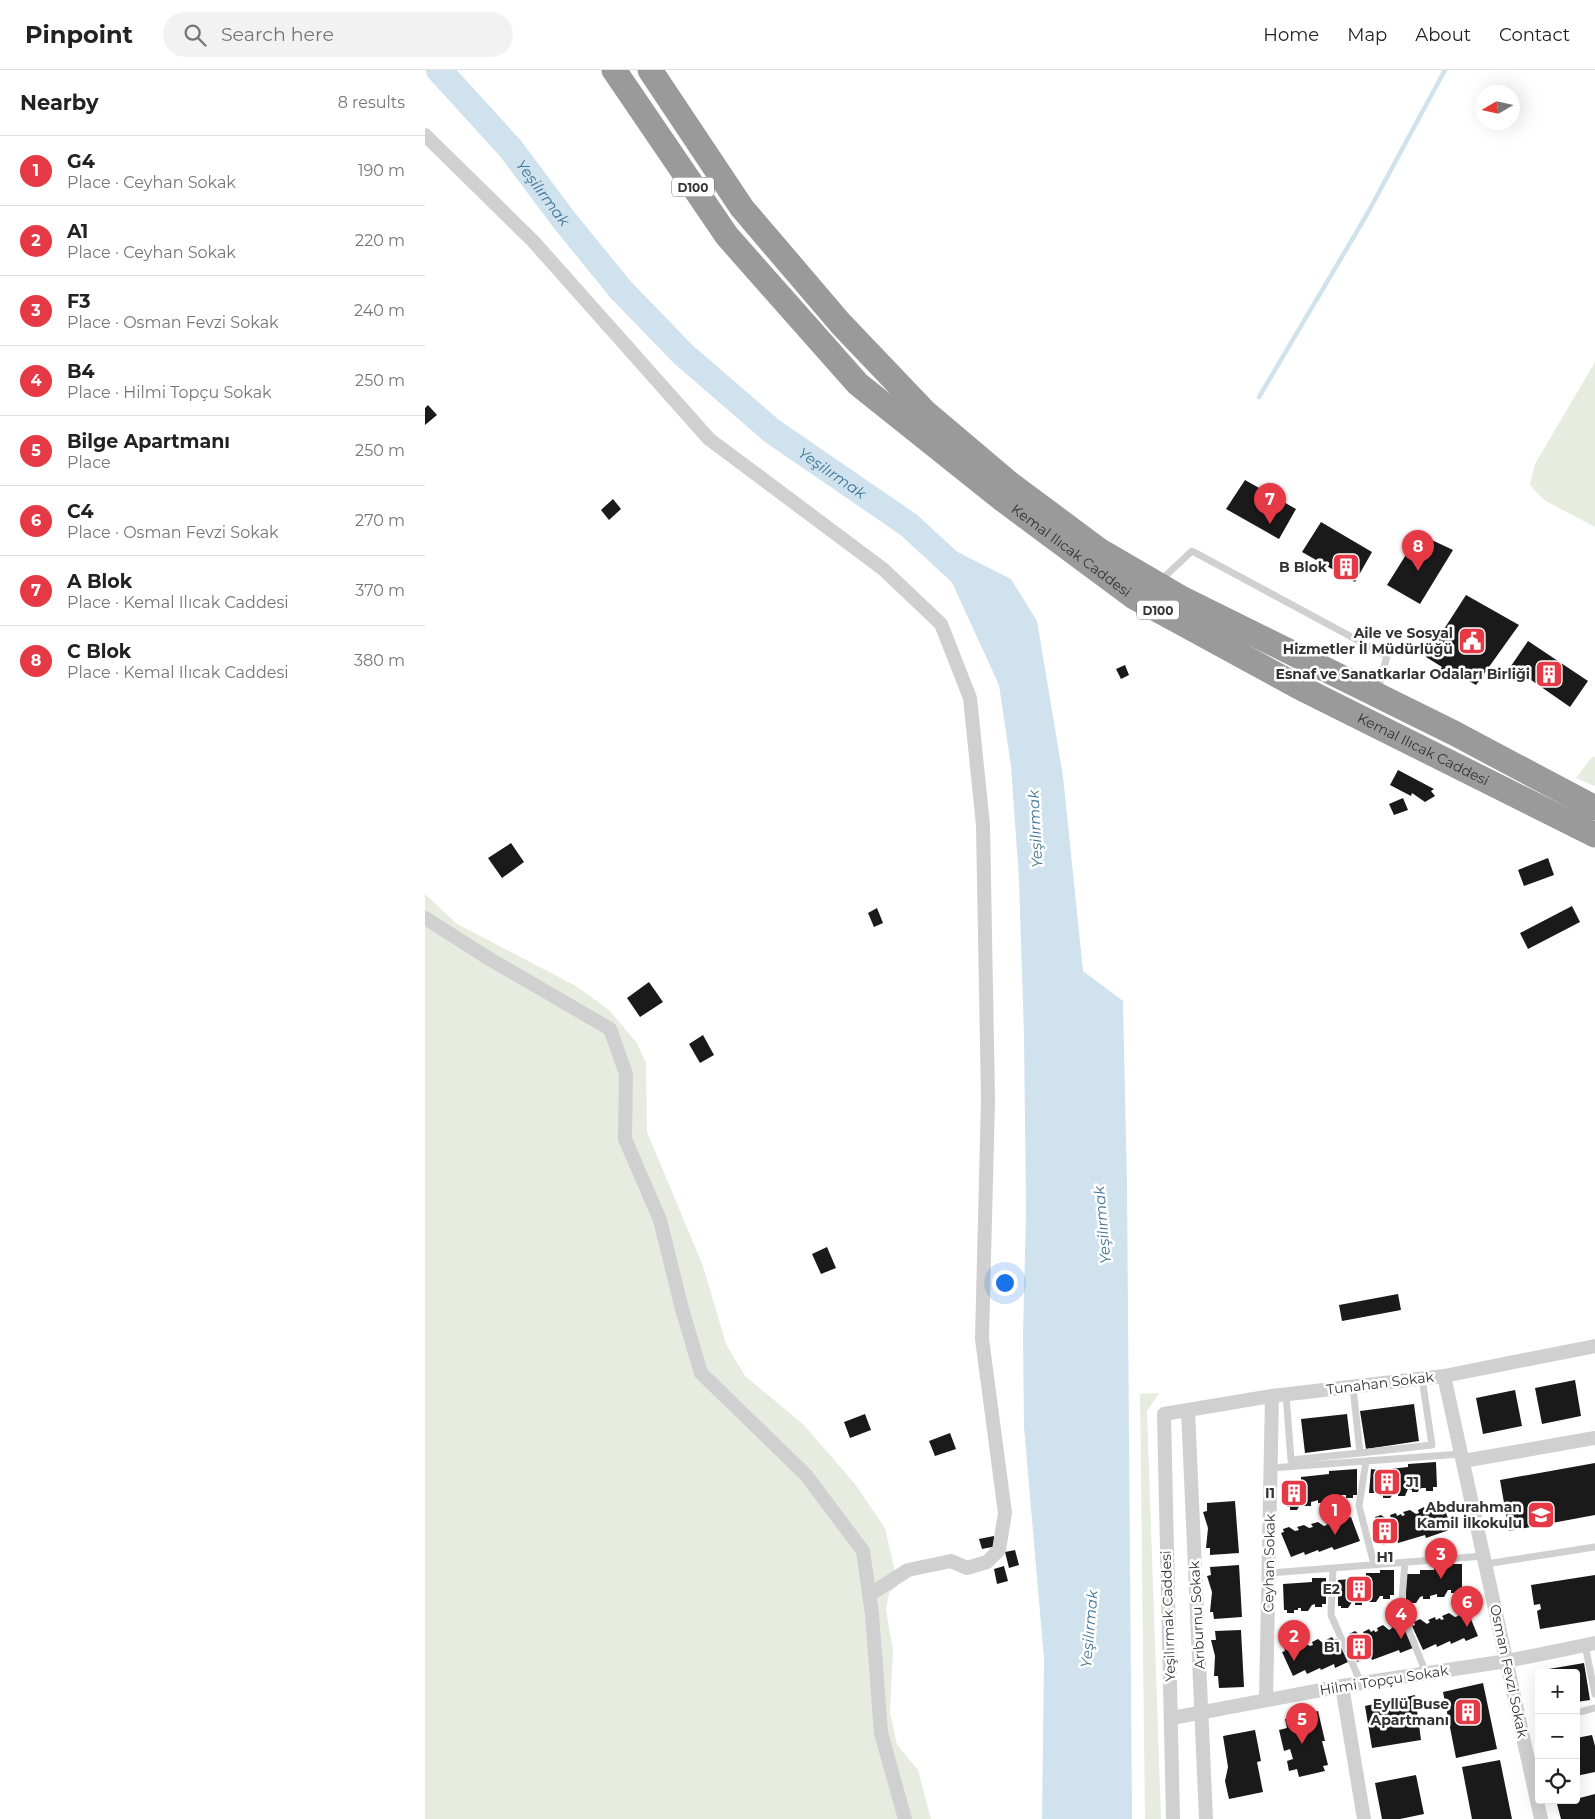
<!DOCTYPE html>
<meta charset="utf-8">
<style>
body{margin:0;font-family:Montserrat,sans-serif;background:#f2f2f2;color:#222}
.controls{position:absolute;right:15px;bottom:15px;display:grid;overflow:hidden;border-radius:5px;box-shadow:0 5px 20px #0002}
.controls button{width:45px;height:45px;display:grid;place-items:center;padding:0;border:0;border-bottom:1px solid #e0e0e0;background:#fff;color:#222;font:25px sans-serif}
.compass{position:absolute;left:1050px;top:15px;width:45px;height:45px;border-radius:50%;background:#fff;box-shadow:0 5px 20px #0002;rotate:261deg}
.you{position:absolute;left:579px;top:1212px;width:18px;height:18px;margin:-12px;border:4px solid #fff;border-radius:50%;background:#1a73e8;box-shadow:0 0 0 8px #1a73e833}
.badge{display:grid;place-items:center;width:32px;height:32px;border-radius:50%;background:#e63946;color:#fff;font-size:16px;font-weight:700}
.pin{position:absolute;translate:-50% -41px;filter:drop-shadow(0 1px 2px #0008)}
.pin::after{content:'';position:absolute;top:26px;width:18px;height:15px;background:inherit;clip-path:polygon(0 0,100% 0,50% 100%)}
.list{margin:0;padding:0;list-style:none}
h2{display:flex;justify-content:space-between;align-items:center;height:65px;margin:0;padding:0 20px;font-size:21px}
h2 small{font-size:16px;font-weight:400;color:#767676}
.list li{display:grid;grid-template-columns:32px 1fr auto;gap:15px;align-items:center;box-sizing:border-box;height:70px;padding:0 20px;border-top:1px solid #e0e0e0}
.list b{display:block;font-size:19px;white-space:nowrap}
.list p{margin:0;font-size:16px;white-space:nowrap;color:#767676}
.list em{font-size:16px;font-style:normal;color:#767676}
.icon{flex:none;width:28px;height:28px;fill:none;stroke:currentColor;stroke-width:2;stroke-linecap:round;stroke-linejoin:round}
.map{position:relative;flex:none;width:1170px;height:1749px;overflow:hidden}
header{display:flex;align-items:center;gap:30px;box-sizing:border-box;height:70px;padding:0 25px;background:#fff;border-bottom:1px solid #e0e0e0}
header strong{font-size:24px}
nav{display:flex;gap:28px;margin-inline-start:auto;font-size:18px}
.search{width:350px;height:45px;background:#f2f2f2;display:flex;align-items:center;gap:12px;box-sizing:border-box;padding:0 18px;border-radius:28px;color:#767676;font-size:19px}
main{display:flex}
aside{flex:1;background:#fff}
.map>svg:first-child{display:block}
.green{fill:#e6ecdf}
.water{fill:#cfe2ee}
.lines{fill:none;stroke-linecap:round;stroke-linejoin:round}
.stream{stroke:#cfe2ee;stroke-width:4.5}
.river{stroke:#cfe2ee;stroke-width:26}
.building{fill:#1a1a1a}
.lane{stroke:#d0d0d0;stroke-width:7}
.street{stroke:#d0d0d0;stroke-width:14}
.highway{stroke:#9a9a9a;stroke-width:25}
.labels{text-anchor:middle;dominant-baseline:central;stroke-width:5;stroke-linejoin:round;paint-order:stroke}
.shield{fill:#fff;stroke:#707070;stroke-width:1}
.shield-label{font-size:12px;font-weight:bold;fill:#333}
.street-label{font-size:14px;fill:#333;stroke:#fff}
.poi-label{font-size:14px;font-weight:bold;fill:#333;stroke:#fff;text-anchor:end}
.water-label{font-size:15px;font-style:italic;fill:#3f7597;stroke:#fff}
</style>
<header>
<strong>Pinpoint</strong>
<div class="search"><svg class="icon" aria-label="search" viewBox="0 0 24 24"><circle cx="10" cy="10" r="6"/><path d="M15 15l6 6"/></svg>Search here</div>
<nav><a>Home</a><a>Map</a><a>About</a><a>Contact</a></nav>
</header>
<main>
<aside>
<h2>Nearby<small>8 results</small></h2>
<ul class="list">
<li><span class="badge">1</span><div><b>G4</b><p>Place · Ceyhan Sokak</p></div><em>190 m</em></li>
<li><span class="badge">2</span><div><b>A1</b><p>Place · Ceyhan Sokak</p></div><em>220 m</em></li>
<li><span class="badge">3</span><div><b>F3</b><p>Place · Osman Fevzi Sokak</p></div><em>240 m</em></li>
<li><span class="badge">4</span><div><b>B4</b><p>Place · Hilmi Topçu Sokak</p></div><em>250 m</em></li>
<li><span class="badge">5</span><div><b>Bilge Apartmanı</b><p>Place</p></div><em>250 m</em></li>
<li><span class="badge">6</span><div><b>C4</b><p>Place · Osman Fevzi Sokak</p></div><em>270 m</em></li>
<li><span class="badge">7</span><div><b>A Blok</b><p>Place · Kemal Ilıcak Caddesi</p></div><em>370 m</em></li>
<li><span class="badge">8</span><div><b>C Blok</b><p>Place · Kemal Ilıcak Caddesi</p></div><em>380 m</em></li>
</ul>
</aside>
<div class="map">
<svg width="1170" height="1749" viewBox="0 0 1170 1749">
<rect width="100%" height="100%" fill="#fff"/>
<path class="green" d="M1170,292V457L1119,430L1105,415L1110,394Z
M1167,687H1170V716L1151,708Z
M0,824L32,854L151,916L184,940L212,973L221,993L222,1062L278,1196L301,1274L320,1306L378,1354L430,1414L460,1458L473,1515L464,1523L461,1540L468,1580L465,1642L472,1675L493,1700L506,1749H0Z
M734,1323L722,1341L736,1749H720L715,1324Z"/>
<path class="water" d="M507,469L586,509L612,551L638,706L658,901L698,931L702,1114L707,1749H617L619,1589L599,1357L598,1265L601,1140L599,965L594,809L586,696L574,615Z"/>
<g class="lines">
<path class="stream" d="M834,327L941,146L1020,0"/>
<path class="river" id="s1" d="M14,0L86,79L139,150L196,220L258,284L347,361L484,455L537,504"/>
</g>
<path class="building" d="M3,335L12,345L0,355V338Z
M820,410L871,439L854,469L801,439Z
M188,429L196,439L184,450L176,440Z
M896,452L947,482L930,512L877,482Z
M994,464L1028,480L995,534L962,515Z
M1041,525L1094,555L1051,615L1037,607L1033,611L1015,600L1017,597L1001,587Z
M1103,571L1163,611L1145,637L1086,596Z
M700,595L704,605L696,609L691,599Z
M973,700L1009,719L1006,721L1010,726L1000,732L987,723L986,726L965,715Z
M978,728L983,740L969,745L964,734Z
M86,773L99,792L77,808L63,788Z
M1123,788L1129,805L1099,816L1093,800Z
M1147,836L1155,852L1103,879L1095,863Z
M452,838L458,853L449,857L443,843Z
M224,912L238,932L215,947L202,928Z
M278,965L289,985L275,993L264,974Z
M402,1177L411,1198L396,1204L387,1184Z
M973,1224L976,1240L917,1251L914,1235Z
M1150,1310L1156,1346L1117,1354L1110,1318Z
M1090,1320L1097,1356L1058,1364L1051,1328Z
M989,1334L994,1371L941,1379L935,1341Z
M440,1344L446,1360L425,1368L419,1352Z
M922,1344L926,1377L880,1383L876,1349Z
M525,1363L531,1379L510,1386L504,1371Z
M1011,1392L1012,1417H1008V1421H1001V1418H997L994,1419L993,1422H987V1420L983,1419L980,1426H973V1423H969L965,1428H958V1425L955,1426V1400L983,1397V1394Z
M1170,1393V1445L1084,1461L1075,1410Z
M932,1399V1425H928V1428H921V1425H918L914,1426V1430H907V1427H904L900,1433H893V1430L890,1431L886,1432V1436H879V1433H876L872,1440H865V1437H862V1411H876V1407L904,1404V1401Z
M946,1399L953,1400L951,1423H944Z
M810,1431L814,1483L785,1485V1478H781L783,1458L778,1442L782,1441V1433Z
M1013,1433L1014,1436L1018,1435L1027,1459L1001,1468L1000,1465L973,1473L971,1470L958,1475L948,1451L951,1450L950,1447L956,1445L962,1449L966,1448L965,1445L971,1443L972,1446L976,1444L977,1446L980,1445L978,1442L985,1440L991,1444L994,1443L993,1440L999,1437L1001,1440H1005L1008,1439L1006,1436Z
M921,1445L922,1448L926,1447L935,1471L909,1480L907,1477L894,1482L893,1480L880,1485L879,1482L866,1487L856,1463L859,1462L858,1459L864,1457L870,1461L874,1460L872,1457L879,1455L884,1458L888,1457L886,1454L893,1452L899,1456L902,1455L901,1452L907,1449L909,1452H912L915,1451L914,1448Z
M569,1466L572,1476L557,1479L554,1469Z
M590,1480L594,1495L584,1498L580,1482Z
M1023,1494H1037V1520H1033V1523H1026V1520H1023L1019,1527H1012V1524L1005,1526V1529H998V1526L995,1527L991,1533H984V1530H981V1504H995V1500H1009V1498H1023Z
M814,1495L817,1547L789,1549L788,1542H785L787,1522L782,1506L786,1505L785,1497Z
M579,1496L583,1511L572,1514L569,1499Z
M955,1500H969V1525H965V1529H958V1526H955L951,1532H944V1529H941V1531H937V1535H930V1532H927L923,1538H916V1536H913V1510L927,1509V1506H941V1503H955Z
M1170,1505V1550L1115,1559L1112,1541L1116,1539L1115,1534L1109,1535L1106,1515Z
M887,1508H901V1534H897V1537H890V1534L887,1535L883,1541H876V1538H873V1540H869V1543H862V1540H859L858,1514L887,1512Z
M1038,1541L1040,1544L1043,1542L1053,1566L1041,1571L1039,1568L1026,1574L1025,1571L1012,1577L1011,1574L998,1580L987,1556L990,1555L989,1552L995,1549L1002,1554L1005,1552L1003,1550L1010,1547L1011,1550L1015,1548L1016,1550L1019,1549L1017,1546L1024,1543L1030,1547L1033,1546L1032,1543Z
M972,1553L974,1556L977,1554L988,1578L975,1583L974,1580L947,1590L945,1586L932,1592L922,1568L925,1567L924,1564L930,1561L936,1566L939,1564L938,1562L944,1559L946,1562L949,1560L950,1562L953,1561L952,1558L958,1555L964,1560L967,1558L966,1556Z
M816,1560L819,1617L794,1618L793,1606H789L790,1586L786,1570H791L790,1561Z
M907,1567L909,1570L912,1569L923,1592L910,1598L909,1594L896,1600L895,1598L882,1604L880,1600L868,1606L857,1582L860,1581L859,1578L865,1575L871,1580L874,1579L873,1576L879,1573L885,1576L888,1575L887,1572L893,1569L899,1574L902,1573L901,1570Z
M1159,1593L1165,1630L1151,1632V1603H1112V1601Z
M1058,1613L1072,1679L1031,1688L1018,1622Z
M990,1625L996,1670L947,1678L940,1636Z
M893,1641L900,1671H897L903,1695L898,1696L900,1701L874,1707L872,1699L864,1701L862,1691L868,1689L865,1679L859,1681L854,1660L862,1658L860,1649Z
M830,1660L836,1691L832,1692L838,1722L804,1729L800,1711L803,1697L798,1666Z
M1167,1665L1170,1676V1702L1151,1706V1668Z
M1075,1690L1087,1749H1047L1037,1697Z
M991,1705L999,1744L975,1749H957L950,1713Z
M1170,1724V1749H1136L1132,1734Z"/>
<g class="lines">
<path class="lane" d="M736,510L767,481L962,586L953,620
M928,1317L935,1383L1007,1375L997,1308
M861,1325L866,1390L935,1383
M941,1391L934,1436L949,1494
M846,1398L1036,1384
M980,1492L976,1541L1001,1603
M1061,1494L1170,1477
M908,1498L906,1545L936,1613
M844,1503L1059,1486
M1160,1575L1170,1624
M1151,1643L1170,1638"/>
<path class="street" d="M0,65L108,171L284,369L458,499L516,554L545,628L558,755L563,1029L557,1269L580,1443L574,1480L562,1492L542,1498L526,1491L483,1500L444,1525
M0,848L63,888L185,959L201,1004L200,1069L235,1150L257,1239L276,1303L381,1405L438,1481L447,1544L456,1663L480,1749
M1019,1306L1116,1749
M763,1340L781,1749
M1038,1391L1170,1368
M917,1616L939,1749
M841,1629L847,1326
M747,1648L917,1616L1082,1591L1170,1573
M748,1749L739,1344L847,1326L1019,1306L1170,1276"/>
<g class="highway">
<path id="s2" d="M189,0L302,166L433,314L577,429L709,527L874,617L1170,765"/>
<path d="M225,0L317,138L416,254L499,341L584,413L674,480L758,529L1029,663L1170,738"/>
</g>
</g>
<defs>
<g id="building-square" transform="scale(1.4375)"><rect x="-9" y="-9" width="18" height="18" rx="4" fill="#e63946" stroke="#fff"/><path d="M-4-6H4V6H1V3H-1V6H-4ZM-2.5-4.3h1.7v1.8h-1.7ZM.8-4.3h1.7v1.8H.8ZM-2.5-1h1.7V.8h-1.7ZM.8-1h1.7V.8H.8Z" fill="#fff"/></g>
<g id="civic-square" transform="scale(1.4375)"><rect x="-9" y="-9" width="18" height="18" rx="4" fill="#e63946" stroke="#fff"/><path d="M-.6-6.5H3V-4.5H.6V-3L4-1V1h2V6H-6V1h2V-1L-.6-3ZM-1.2 2.5V6h2.4V2.5Z" fill="#fff"/></g>
<g id="school-square" transform="scale(1.4375)"><rect x="-9" y="-9" width="18" height="18" rx="4" fill="#e63946" stroke="#fff"/><path d="M0-5L7-2L0 1L-7-2ZM-4 1L0 2.5L4 1V4Q0 6-4 4Z" fill="#fff"/></g>
</defs>
<g fill-rule="evenodd">
<use href="#building-square" x="921" y="497"/>
<use href="#civic-square" x="1047" y="571"/>
<use href="#building-square" x="1124" y="604"/>
<use href="#building-square" x="962" y="1412"/>
<use href="#building-square" x="869" y="1423"/>
<use href="#school-square" x="1116" y="1445"/>
<use href="#building-square" x="960" y="1461"/>
<use href="#building-square" x="934" y="1519"/>
<use href="#building-square" x="934" y="1577"/>
<use href="#building-square" x="1043" y="1642"/>
</g>
<g class="labels">
<g class="shield">
<rect x="247" y="107.5" width="42" height="19" rx="4"/>
<rect x="712" y="530.5" width="42" height="19" rx="4"/>
</g>
<g class="shield-label">
<text x="268" y="117">D100</text>
<text x="733" y="540">D100</text>
</g>
<g class="street-label">
<text stroke="none"><textPath href="#s2" startOffset="669">Kemal Ilıcak Caddesi</textPath></text>
<text stroke="none"><textPath href="#s2" startOffset="1074">Kemal Ilıcak Caddesi</textPath></text>
<text transform="translate(955 1313) rotate(-7)">Tunahan Sokak</text>
<text transform="translate(844 1493) rotate(-89)">Ceyhan Sokak</text>
<text transform="translate(772 1545) rotate(-93)">Arıburnu Sokak</text>
<text transform="translate(743 1546) rotate(-92)">Yeşilırmak Caddesi</text>
<text transform="translate(1084 1601) rotate(78)">Osman Fevzi Sokak</text>
<text transform="translate(959 1610) rotate(-9)">Hilmi Topçu Sokak</text>
</g>
<g class="poi-label">
<text x="902" y="497">B Blok</text>
<text x="1028" y="563">Aile ve Sosyal<tspan x="1028" dy="16">Hizmetler İl Müdürlüğü</tspan></text>
<text x="1105" y="604">Esnaf ve Sanatkarlar Odaları Birliği</text>
<text x="981" y="1412" text-anchor="start">J1</text>
<text x="850" y="1423">I1</text>
<text x="1097" y="1437">Abdurahman<tspan x="1097" dy="16">Kamil İlkokulu</tspan></text>
<text x="960" y="1487" text-anchor="middle">H1</text>
<text x="915" y="1519">E2</text>
<text x="915" y="1577">B1</text>
<text x="1024" y="1634">Eyllü Buse<tspan x="1024" dy="16">Apartmanı</tspan></text>
</g>
<g class="water-label">
<text stroke="none"><textPath href="#s1" startOffset="161">Yeşilırmak</textPath></text>
<text stroke="none"><textPath href="#s1" startOffset="566">Yeşilırmak</textPath></text>
<text transform="translate(610 759) rotate(-93)">Yeşilırmak</text>
<text transform="translate(677 1155) rotate(-95)">Yeşilırmak</text>
<text transform="translate(664 1559) rotate(-85)">Yeşilırmak</text>
</g>
</g>
</svg>
<div class="controls">
<button>+</button>
<button>−</button>
<button><svg class="icon" aria-label="locate" viewBox="0 0 24 24"><circle cx="12" cy="12" r="6"/><path d="M12 2v4M12 18v4M2 12h4M18 12h4"/></svg></button>
</div>
<svg class="compass" viewBox="-18 -18 36 36"><path d="M0-13l5 13h-10z" fill="#e53935"/><path d="M0 13l5-13h-10z" fill="#767676"/></svg>
<div class="you"></div>
<div class="pin badge" style="left:910px;top:1465px">1</div>
<div class="pin badge" style="left:869px;top:1591px">2</div>
<div class="pin badge" style="left:1016px;top:1509px">3</div>
<div class="pin badge" style="left:976px;top:1569px">4</div>
<div class="pin badge" style="left:877px;top:1674px">5</div>
<div class="pin badge" style="left:1042px;top:1557px">6</div>
<div class="pin badge" style="left:845px;top:454px">7</div>
<div class="pin badge" style="left:993px;top:501px">8</div>
</div>
</main>
